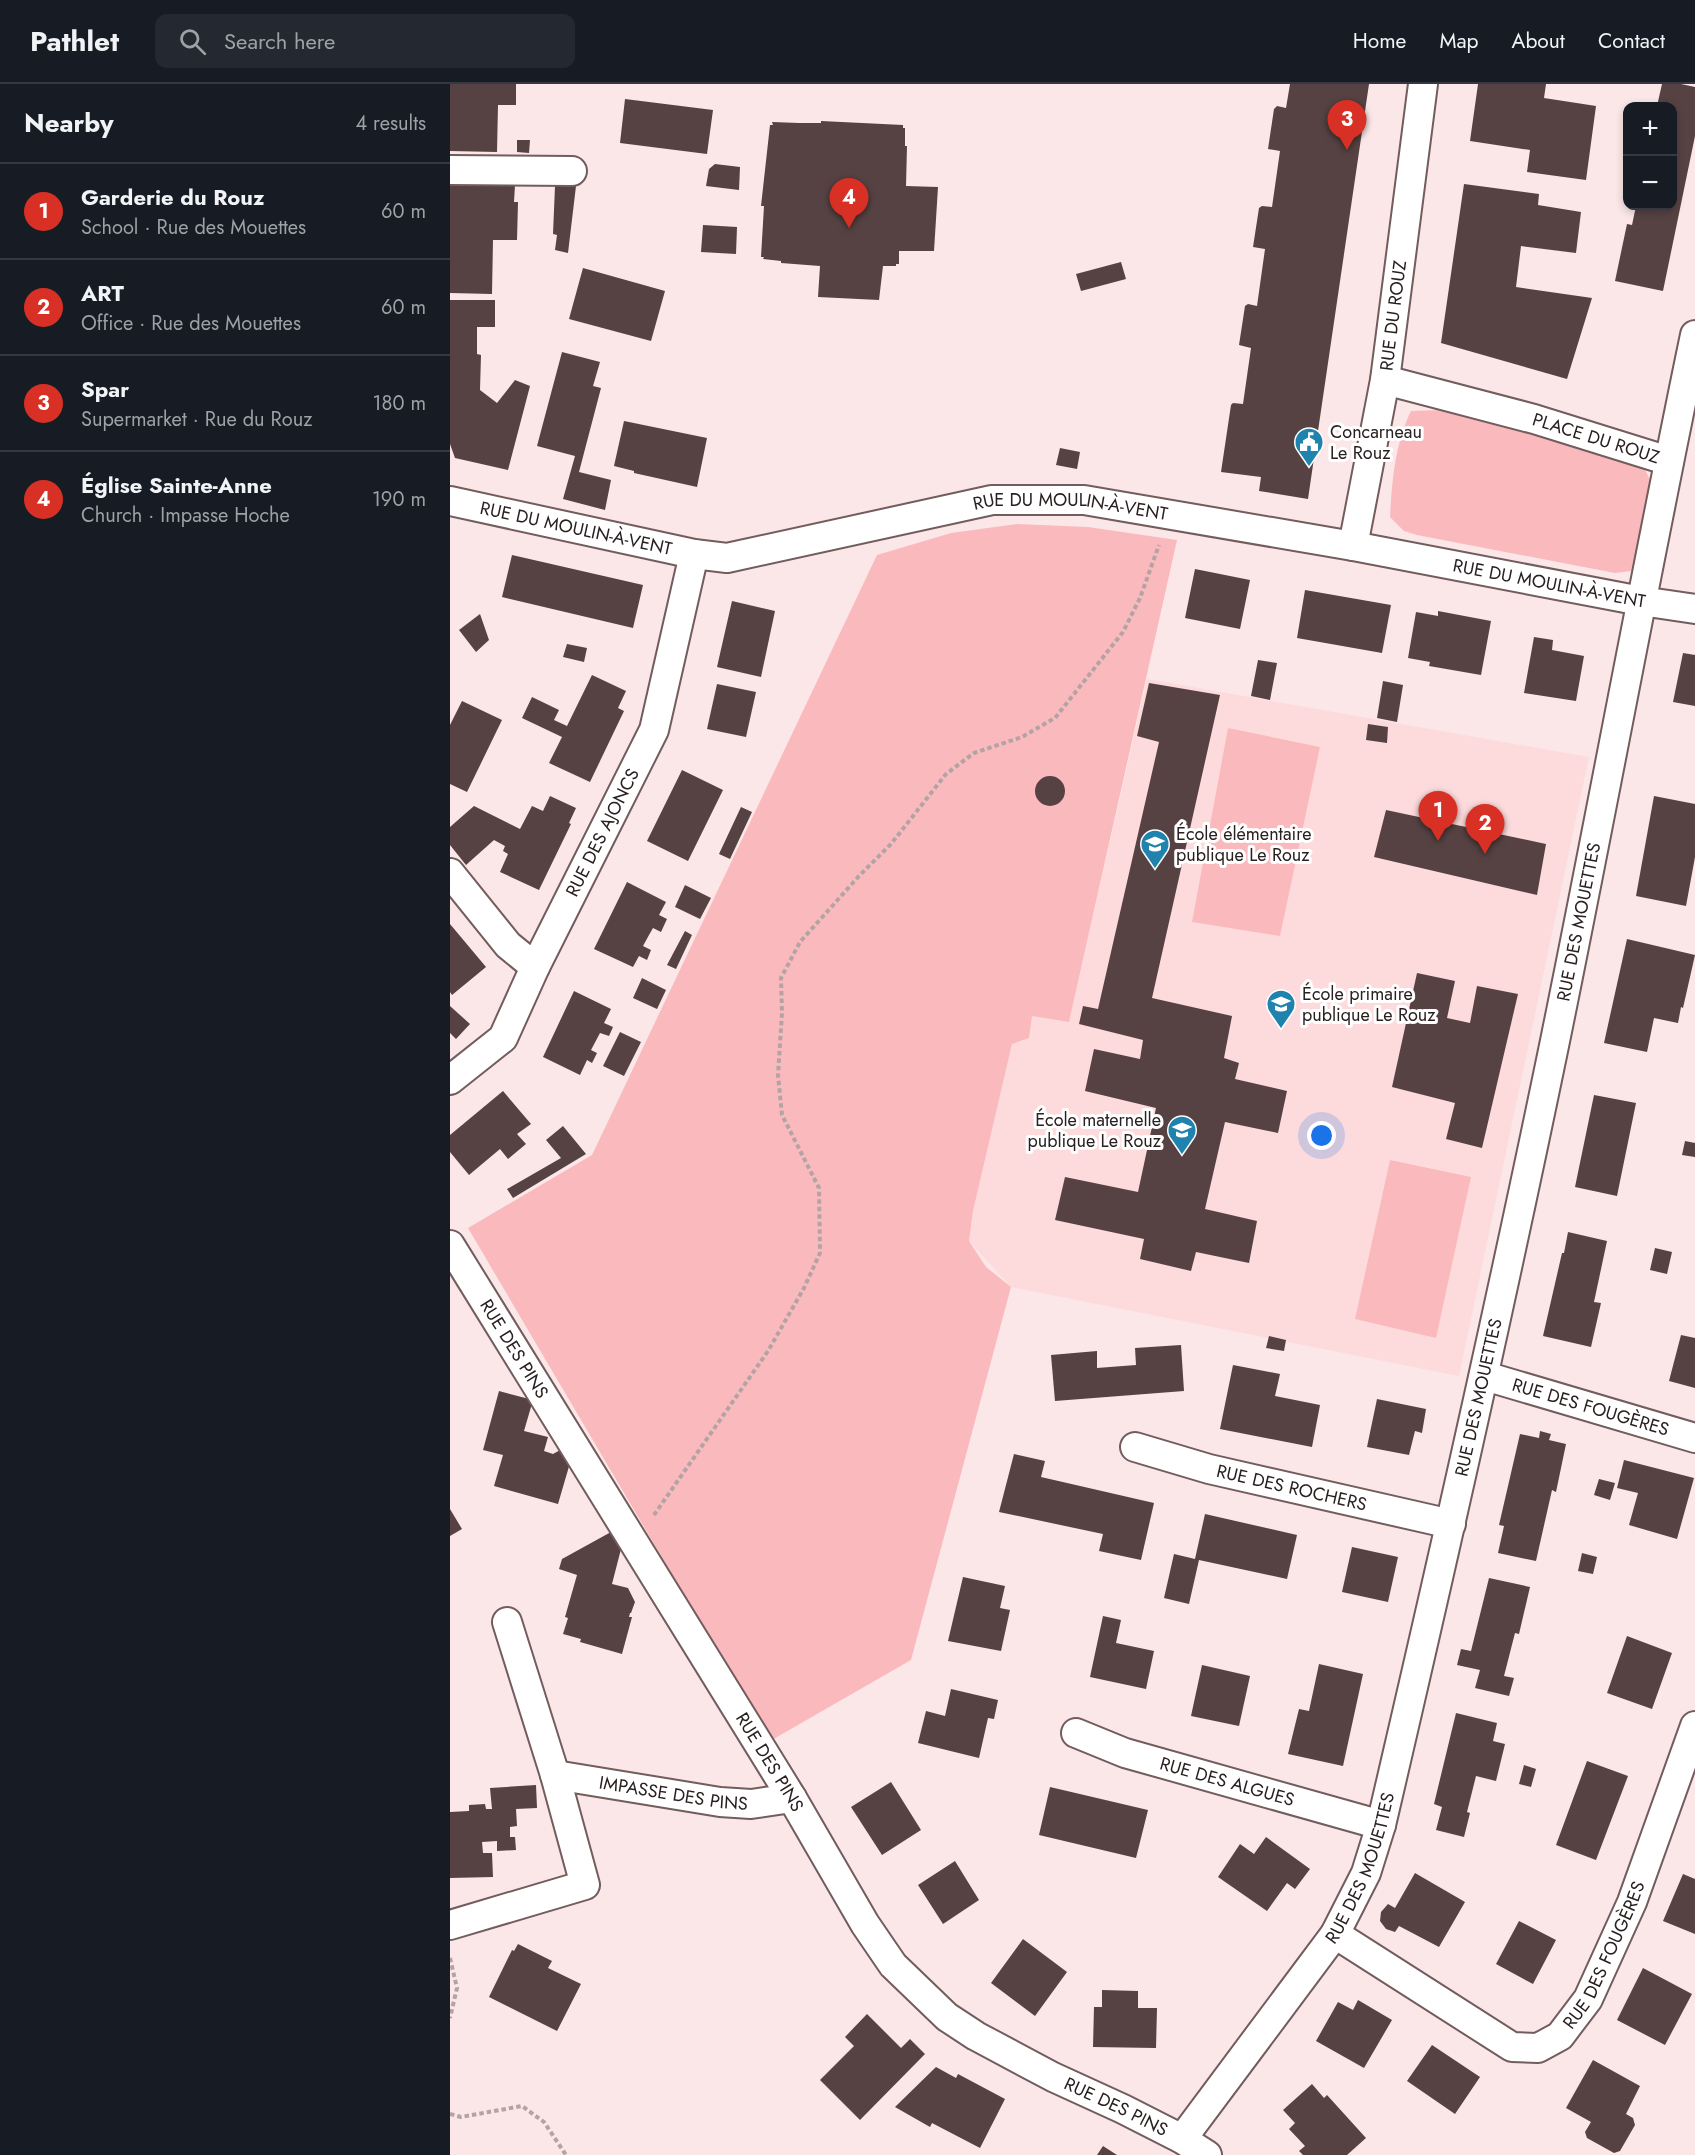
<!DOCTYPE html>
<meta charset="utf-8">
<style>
body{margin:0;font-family:Jost,sans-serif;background:#242831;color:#f1f3f6}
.controls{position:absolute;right:18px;top:18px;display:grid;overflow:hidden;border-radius:12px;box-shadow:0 3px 9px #0003}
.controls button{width:54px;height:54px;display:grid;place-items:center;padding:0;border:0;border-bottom:2px solid #363941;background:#171b24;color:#f1f3f6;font:30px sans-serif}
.you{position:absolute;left:872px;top:1052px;width:21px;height:21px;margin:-15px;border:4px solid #fff;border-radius:50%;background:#1a73e8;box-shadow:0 0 0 9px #1a73e833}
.badge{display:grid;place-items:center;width:39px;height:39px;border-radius:50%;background:#d93025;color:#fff;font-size:20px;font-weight:700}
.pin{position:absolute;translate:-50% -50px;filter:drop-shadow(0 2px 3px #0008)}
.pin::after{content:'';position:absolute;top:32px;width:21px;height:18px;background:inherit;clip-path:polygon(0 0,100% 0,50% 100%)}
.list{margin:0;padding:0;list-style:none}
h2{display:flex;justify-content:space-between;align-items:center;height:78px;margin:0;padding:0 24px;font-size:26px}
h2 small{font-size:20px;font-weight:400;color:#9ea1a6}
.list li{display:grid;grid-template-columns:39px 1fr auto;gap:18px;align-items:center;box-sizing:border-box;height:96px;padding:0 24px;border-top:2px solid #363941}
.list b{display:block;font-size:22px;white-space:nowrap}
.list p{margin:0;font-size:20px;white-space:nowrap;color:#9ea1a6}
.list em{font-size:20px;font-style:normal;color:#9ea1a6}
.icon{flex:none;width:33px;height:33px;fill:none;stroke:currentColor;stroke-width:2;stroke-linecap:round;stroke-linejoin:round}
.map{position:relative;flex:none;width:1245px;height:2071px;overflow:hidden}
header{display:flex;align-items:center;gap:36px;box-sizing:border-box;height:84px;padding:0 30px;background:#171b24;border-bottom:2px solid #363941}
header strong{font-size:28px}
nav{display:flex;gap:33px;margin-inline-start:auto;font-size:21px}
.search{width:420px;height:54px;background:#242831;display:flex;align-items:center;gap:15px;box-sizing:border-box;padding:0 21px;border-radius:12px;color:#9ea1a6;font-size:22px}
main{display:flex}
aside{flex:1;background:#171b24}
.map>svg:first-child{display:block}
.built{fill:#fddbdc}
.green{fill:#fababd}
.building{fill:#564243}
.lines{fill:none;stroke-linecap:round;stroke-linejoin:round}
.street-casing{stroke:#725c5d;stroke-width:32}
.path{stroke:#b4a3a3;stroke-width:4;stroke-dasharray:4.5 3;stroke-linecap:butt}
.street{stroke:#fff;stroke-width:28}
.labels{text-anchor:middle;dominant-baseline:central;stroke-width:6;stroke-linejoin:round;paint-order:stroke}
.street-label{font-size:18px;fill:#292020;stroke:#fff}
.poi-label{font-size:18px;fill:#292020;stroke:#fff;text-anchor:start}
</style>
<header>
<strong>Pathlet</strong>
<div class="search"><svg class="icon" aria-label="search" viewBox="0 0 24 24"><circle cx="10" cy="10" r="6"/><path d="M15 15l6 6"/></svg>Search here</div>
<nav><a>Home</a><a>Map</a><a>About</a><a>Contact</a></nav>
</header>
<main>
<aside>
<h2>Nearby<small>4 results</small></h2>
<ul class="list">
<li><span class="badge">1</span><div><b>Garderie du Rouz</b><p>School · Rue des Mouettes</p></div><em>60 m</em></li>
<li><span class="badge">2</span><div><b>ART</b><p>Office · Rue des Mouettes</p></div><em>60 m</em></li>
<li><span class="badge">3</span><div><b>Spar</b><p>Supermarket · Rue du Rouz</p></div><em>180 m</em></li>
<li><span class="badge">4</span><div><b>Église Sainte-Anne</b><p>Church · Impasse Hoche</p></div><em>190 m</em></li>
</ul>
</aside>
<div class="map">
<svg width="1245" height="2071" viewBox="0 0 1245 2071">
<rect width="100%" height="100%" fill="#fbe7e7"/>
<path class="built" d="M697,595L1139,673L1009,1292L561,1203L519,1157L523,1127L562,959L582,932L619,938Z"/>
<path class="green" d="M991,326L1173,375L1194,384L1203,401L1188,471L1181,487L1165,489L967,451L954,447L940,433C942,397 945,360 961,327Z
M567,440L638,443L727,456L619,938L582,932L579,954L562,960L523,1127L519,1157L536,1183L561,1203L461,1576L320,1657L18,1144L142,1071L427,471L501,449Z
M778,644L870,663L830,852L742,838Z
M940,1076L1021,1093L986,1254L905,1235Z"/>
<path class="building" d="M0,0H66V21H48L47,68L0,67Z
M840,0H919L858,415L809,407L811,393L771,388L781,321L783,319L793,320L801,264L789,261L795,222L798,220L807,222L815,165L803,163L809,124L812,122L822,123L830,67L818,65L824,25L827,22L836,24Z
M1028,0H1096L1094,14L1146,22L1136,96L1077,88L1080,66L1020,57Z
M1212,0H1231L1245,3V52L1213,207L1165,197L1177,140L1182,141L1186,122H1222V22H1207Z
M175,15L263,26L257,70L170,59Z
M371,37L453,41V44H455V62H457L456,102L488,103L484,167H449V180H446V182H433L429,216L368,213L370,182L331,179V177L313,175L314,173H311L314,122H311L320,41H323L322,38L349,39H371Z
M67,56H80L79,69L67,68Z
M265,80L290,83L289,106L256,102L259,85Z
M0,100L65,101L64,118H68L67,156H43L42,210L0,209Z
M1014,100L1089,110L1088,121L1131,128L1126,169L1071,162L1066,203L1142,214L1117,295L991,259Z
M105,102H126L118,169L105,166L107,151L103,150Z
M253,141L287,143L286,170L251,168Z
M671,178L676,195L631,207L626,190Z
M133,184L215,207L201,257L119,235Z
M0,216H45V243H27V270L31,271L30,306L47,319L65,296L80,302L58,386L5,374L0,360Z
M112,268L150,278L143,302L151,304L129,388L161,396L155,426L113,415L125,372L87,362Z
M174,337L257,354L247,403L184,389V387L164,382Z
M610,364L630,368L627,385L606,381Z
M62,471L193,501L183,544L52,513Z
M745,485L800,496L790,545L735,534Z
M855,506L941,521L932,569L847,554Z
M282,517L325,527L311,593L267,583Z
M988,527L1041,537L1031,591L979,582L980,578L958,574L966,528L988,532Z
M30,530L39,556L26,568L9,546Z
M1084,553L1103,556L1102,566L1134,572L1126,617L1074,609Z
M117,560L137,564L134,578L113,573Z
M1233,569L1245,571V622L1223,618Z
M808,576L827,579L820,616L801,612Z
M142,591L176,607L168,624L174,627L140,698L99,679L112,653L72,634L82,613L109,626L104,636L117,642Z
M933,597L953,601L947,638L927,634Z
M699,599L770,611L702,914L782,932L774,974L789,979L785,995L837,1007L828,1049L775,1038L755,1125L807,1137L799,1179L746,1168L741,1187L690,1175L694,1155L605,1136L615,1093L688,1108L706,1024L635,1007L644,965L690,975L693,956L629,940L633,922L648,925L709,658L687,652Z
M267,600L306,608L296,653L257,645Z
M12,617L52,636L17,708L0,700V641Z
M918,640L938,643L937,659L916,656Z
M232,686L273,706L238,777L197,757Z
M585 707a15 15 0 1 1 30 0a15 15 0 1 1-30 0Z
M100,712L126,724L119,739L121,740L89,806L50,788L58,770L53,767L55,762L44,756L16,781L0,761V743L24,722L70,745L82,722L93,727Z
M1204,712L1245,720V773L1236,822L1186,812Z
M291,723L302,728L280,775L269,770Z
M936,726L1096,760L1087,811L924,773Z
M177,798L216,818L209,831L217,835L211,848L203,844L199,851L193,862L201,866L197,876L189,872L183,883L144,865Z
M235,801L261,814L250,835L225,823Z
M0,840L36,883L2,911L0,908Z
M235,847L242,851L226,885L217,881Z
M1177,855L1245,871L1233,924L1231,923L1228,939L1204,934L1197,968L1154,959Z
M967,889L1005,897L997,934L1020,939L1027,902L1068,910L1032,1064L996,1055L1005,1019L942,1003Z
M192,894L216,906L207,925L183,914Z
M124,907L161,925L154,939L163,943L159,952L150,949L141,966L147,969L142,979L137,976L130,991L93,973Z
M0,922L20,940L6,955L0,949Z
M170,948L191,958L174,992L153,982Z
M53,1007L81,1040L67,1050L76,1060L58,1075L50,1065L19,1091L0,1068V1051Z
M1144,1011L1186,1019L1167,1112L1125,1103Z
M113,1042L136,1070L63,1114L57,1105L111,1074L96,1056Z
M1235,1057L1245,1059V1073L1232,1071Z
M1118,1148L1157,1157L1144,1218L1151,1219L1141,1263L1093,1252L1112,1169H1114Z
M1205,1164L1222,1168L1217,1190L1200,1186Z
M1231,1251L1245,1254V1304L1219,1297Z
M819,1252L836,1256L834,1267L816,1264Z
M731,1261L734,1307L605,1317L601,1271L647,1267V1284L686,1281L685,1264Z
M783,1281L830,1290L825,1312L870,1321L862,1363L770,1345Z
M49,1307L83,1316L74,1347L98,1353L94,1367L103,1370L112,1365L120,1379L108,1420L44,1402L53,1371L33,1366Z
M927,1315L976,1325L972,1349L965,1347L959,1371L917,1363Z
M1090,1347L1101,1350L1099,1356L1116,1360L1106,1408L1102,1406L1086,1477L1048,1469L1054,1442L1049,1441L1070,1350L1089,1354Z
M564,1370L595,1377L591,1393L704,1419L691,1476L649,1467L653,1450L549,1428Z
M1174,1376L1244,1394L1227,1455L1179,1441L1188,1409L1167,1404Z
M1149,1395L1165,1399L1160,1416L1144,1411Z
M0,1425L12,1445L0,1452Z
M755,1430L847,1451L837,1495L749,1476L739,1520L714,1514L724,1470L745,1475Z
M161,1448L171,1465L162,1500L178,1504L185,1518L181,1529H180L179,1533H182L172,1570L130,1558L131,1555L113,1550L118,1534L115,1533L127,1491L109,1485L112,1475Z
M902,1463L948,1473L938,1518L892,1508Z
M1132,1469L1147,1473L1143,1490L1128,1487Z
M513,1493L555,1502L550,1524L560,1526L551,1567L498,1557Z
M1039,1494L1080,1503L1069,1550L1065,1549L1054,1592L1064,1594L1059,1612L1025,1604L1030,1586L1007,1581L1011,1565L1021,1567Z
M653,1532L671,1536L666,1559L704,1567L696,1605L640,1593Z
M1177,1552L1222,1569L1202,1625L1157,1609Z
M869,1580L913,1590L893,1682L838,1670L849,1625L859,1627Z
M752,1581L800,1592L789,1642L741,1632Z
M501,1605L548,1616L544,1635L538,1634L529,1674L468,1659L476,1627L495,1632Z
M1006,1629L1047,1639L1043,1657L1055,1660L1046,1697L1026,1692L1017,1728L1020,1729L1014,1753L986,1746L992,1723L984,1720Z
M1137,1677L1178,1692L1146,1776L1106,1761Z
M1074,1681L1086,1685L1081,1703L1069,1700Z
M441,1698L471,1746L432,1771L401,1723Z
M86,1701L87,1724L66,1725L67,1742L60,1743V1753H65L66,1766L47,1767V1757L32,1758L33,1769H42L43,1793L0,1794V1728L19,1727V1721L35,1720L36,1725H42L40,1704Z
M600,1703L698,1726L686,1774L589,1751Z
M816,1753L860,1785L845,1805L837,1799L817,1827L768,1793L790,1760L804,1770Z
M505,1777L529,1816L493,1840L468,1801Z
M965,1789L1015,1818L989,1863L949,1842L945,1848L936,1845L930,1837L931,1828L938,1820L945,1824Z
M1233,1790L1245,1795V1850L1213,1837Z
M1069,1837L1106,1856L1083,1900L1046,1880Z
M573,1855L617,1888L585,1932L541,1899Z
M68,1860L102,1877L98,1884L131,1900L107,1947L39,1913L62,1866L64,1867Z
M1193,1884L1242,1910L1215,1961L1167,1936Z
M652,1906L688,1907V1924H707L706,1964L643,1963L644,1923H652Z
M908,1916L942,1936L914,1984L866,1957L888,1918L903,1926Z
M417,1930L451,1964L460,1955L475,1970L410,2036L370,1996L404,1962L395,1953Z
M982,1961L1030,1993L1005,2030L957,1997Z
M1143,1976L1190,2002L1176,2030L1183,2034L1185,2041L1170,2067L1164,2069L1137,2054L1135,2048L1141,2038L1116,2024Z
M486,1983L506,1994L508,1990L555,2015L530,2064L482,2039L480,2043L445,2023Z
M862,2000L874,2014L877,2011L916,2054L897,2071H853L849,2067L855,2062L839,2045L845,2039L833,2026Z
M653,2062L667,2071H647Z"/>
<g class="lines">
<g class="street-casing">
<g id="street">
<path d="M0,86L122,87"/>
<path id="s1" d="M935,296L1084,335L1219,377"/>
<path id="s2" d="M0,417L244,470L277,474L542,416H634L903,462L1191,517L1245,525"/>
<path id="s3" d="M903,462L935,296L973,0"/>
<path d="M0,789L58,861L85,883"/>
<path id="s4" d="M0,996L53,954L85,883L204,646L244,470"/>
<path id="s5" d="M0,1161L342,1714L415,1840L443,1881L497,1933L526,1952L603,1993L673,2025L732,2055L757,2071"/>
<path id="s6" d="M1035,1292L1245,1354"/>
<path id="s7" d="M685,1363L759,1385L1001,1440"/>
<path id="s8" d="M626,1649L675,1669L931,1741"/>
<path id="s9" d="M105,1691L270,1718L301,1720L342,1714"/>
<path d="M0,1841L135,1801L105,1691L57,1538"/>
<path id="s10" d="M885,1850L1062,1963L1088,1964L1110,1952L1138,1915L1182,1818L1245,1642"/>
<path id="s11" d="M732,2055L885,1850L916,1789L931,1741C992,1480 1051,1219 1105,957C1153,722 1196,486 1245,251"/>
</g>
</g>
<path class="path" d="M204,1431L318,1267L354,1204L370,1169L369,1104L332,1031L328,991L332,929L331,894L350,858L409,792L441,760L496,690L524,669L572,653L605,634L673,548L690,514L709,461
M0,1874L7,1904L0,1934
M0,2030L11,2033L72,2022L94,2038L116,2071"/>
<use href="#street" class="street"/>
</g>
<defs>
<g id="civic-pin" transform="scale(1.5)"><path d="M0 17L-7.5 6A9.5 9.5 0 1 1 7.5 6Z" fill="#2083ae" stroke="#fff"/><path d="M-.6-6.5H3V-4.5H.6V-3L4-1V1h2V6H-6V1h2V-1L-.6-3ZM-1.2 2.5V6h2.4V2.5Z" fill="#fff"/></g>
<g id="school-pin" transform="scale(1.5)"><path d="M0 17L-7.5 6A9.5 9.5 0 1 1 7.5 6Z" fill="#2083ae" stroke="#fff"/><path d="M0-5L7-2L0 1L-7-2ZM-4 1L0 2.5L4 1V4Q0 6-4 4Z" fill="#fff"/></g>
</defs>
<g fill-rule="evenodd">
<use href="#civic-pin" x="859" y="358"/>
<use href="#school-pin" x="705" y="760"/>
<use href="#school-pin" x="831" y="920"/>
<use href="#school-pin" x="732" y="1046"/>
</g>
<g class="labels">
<g class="street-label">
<text stroke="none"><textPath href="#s3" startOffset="234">RUE DU ROUZ</textPath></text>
<text stroke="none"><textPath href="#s1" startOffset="219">PLACE DU ROUZ</textPath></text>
<text stroke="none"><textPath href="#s2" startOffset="633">RUE DU MOULIN-À-VENT</textPath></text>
<text stroke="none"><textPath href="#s2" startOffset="129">RUE DU MOULIN-À-VENT</textPath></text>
<text stroke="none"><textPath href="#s2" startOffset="1119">RUE DU MOULIN-À-VENT</textPath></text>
<text stroke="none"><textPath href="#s4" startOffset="296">RUE DES AJONCS</textPath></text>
<text stroke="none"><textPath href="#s11" startOffset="1299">RUE DES MOUETTES</textPath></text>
<text stroke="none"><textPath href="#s5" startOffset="122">RUE DES PINS</textPath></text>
<text stroke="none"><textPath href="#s11" startOffset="813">RUE DES MOUETTES</textPath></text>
<text stroke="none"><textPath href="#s6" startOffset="110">RUE DES FOUGÈRES</textPath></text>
<text stroke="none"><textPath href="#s7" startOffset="162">RUE DES ROCHERS</textPath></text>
<text stroke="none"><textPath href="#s5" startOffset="608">RUE DES PINS</textPath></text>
<text stroke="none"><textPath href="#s8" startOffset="159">RUE DES ALGUES</textPath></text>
<text stroke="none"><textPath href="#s9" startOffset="120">IMPASSE DES PINS</textPath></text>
<text stroke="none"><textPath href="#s11" startOffset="327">RUE DES MOUETTES</textPath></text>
<text stroke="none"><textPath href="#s10" startOffset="354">RUE DES FOUGÈRES</textPath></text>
<text stroke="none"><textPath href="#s5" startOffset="1112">RUE DES PINS</textPath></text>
</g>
<g class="poi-label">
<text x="880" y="348">Concarneau<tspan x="880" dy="21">Le Rouz</tspan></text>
<text x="726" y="750">École élémentaire<tspan x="726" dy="21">publique Le Rouz</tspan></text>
<text x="852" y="910">École primaire<tspan x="852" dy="21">publique Le Rouz</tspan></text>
<text x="711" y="1036" text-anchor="end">École maternelle<tspan x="711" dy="21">publique Le Rouz</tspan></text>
</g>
</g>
</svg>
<div class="controls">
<button>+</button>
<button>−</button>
</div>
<div class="you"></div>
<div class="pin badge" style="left:988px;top:757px">1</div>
<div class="pin badge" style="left:1035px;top:770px">2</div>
<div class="pin badge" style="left:897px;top:66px">3</div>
<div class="pin badge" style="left:399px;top:144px">4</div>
</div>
</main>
